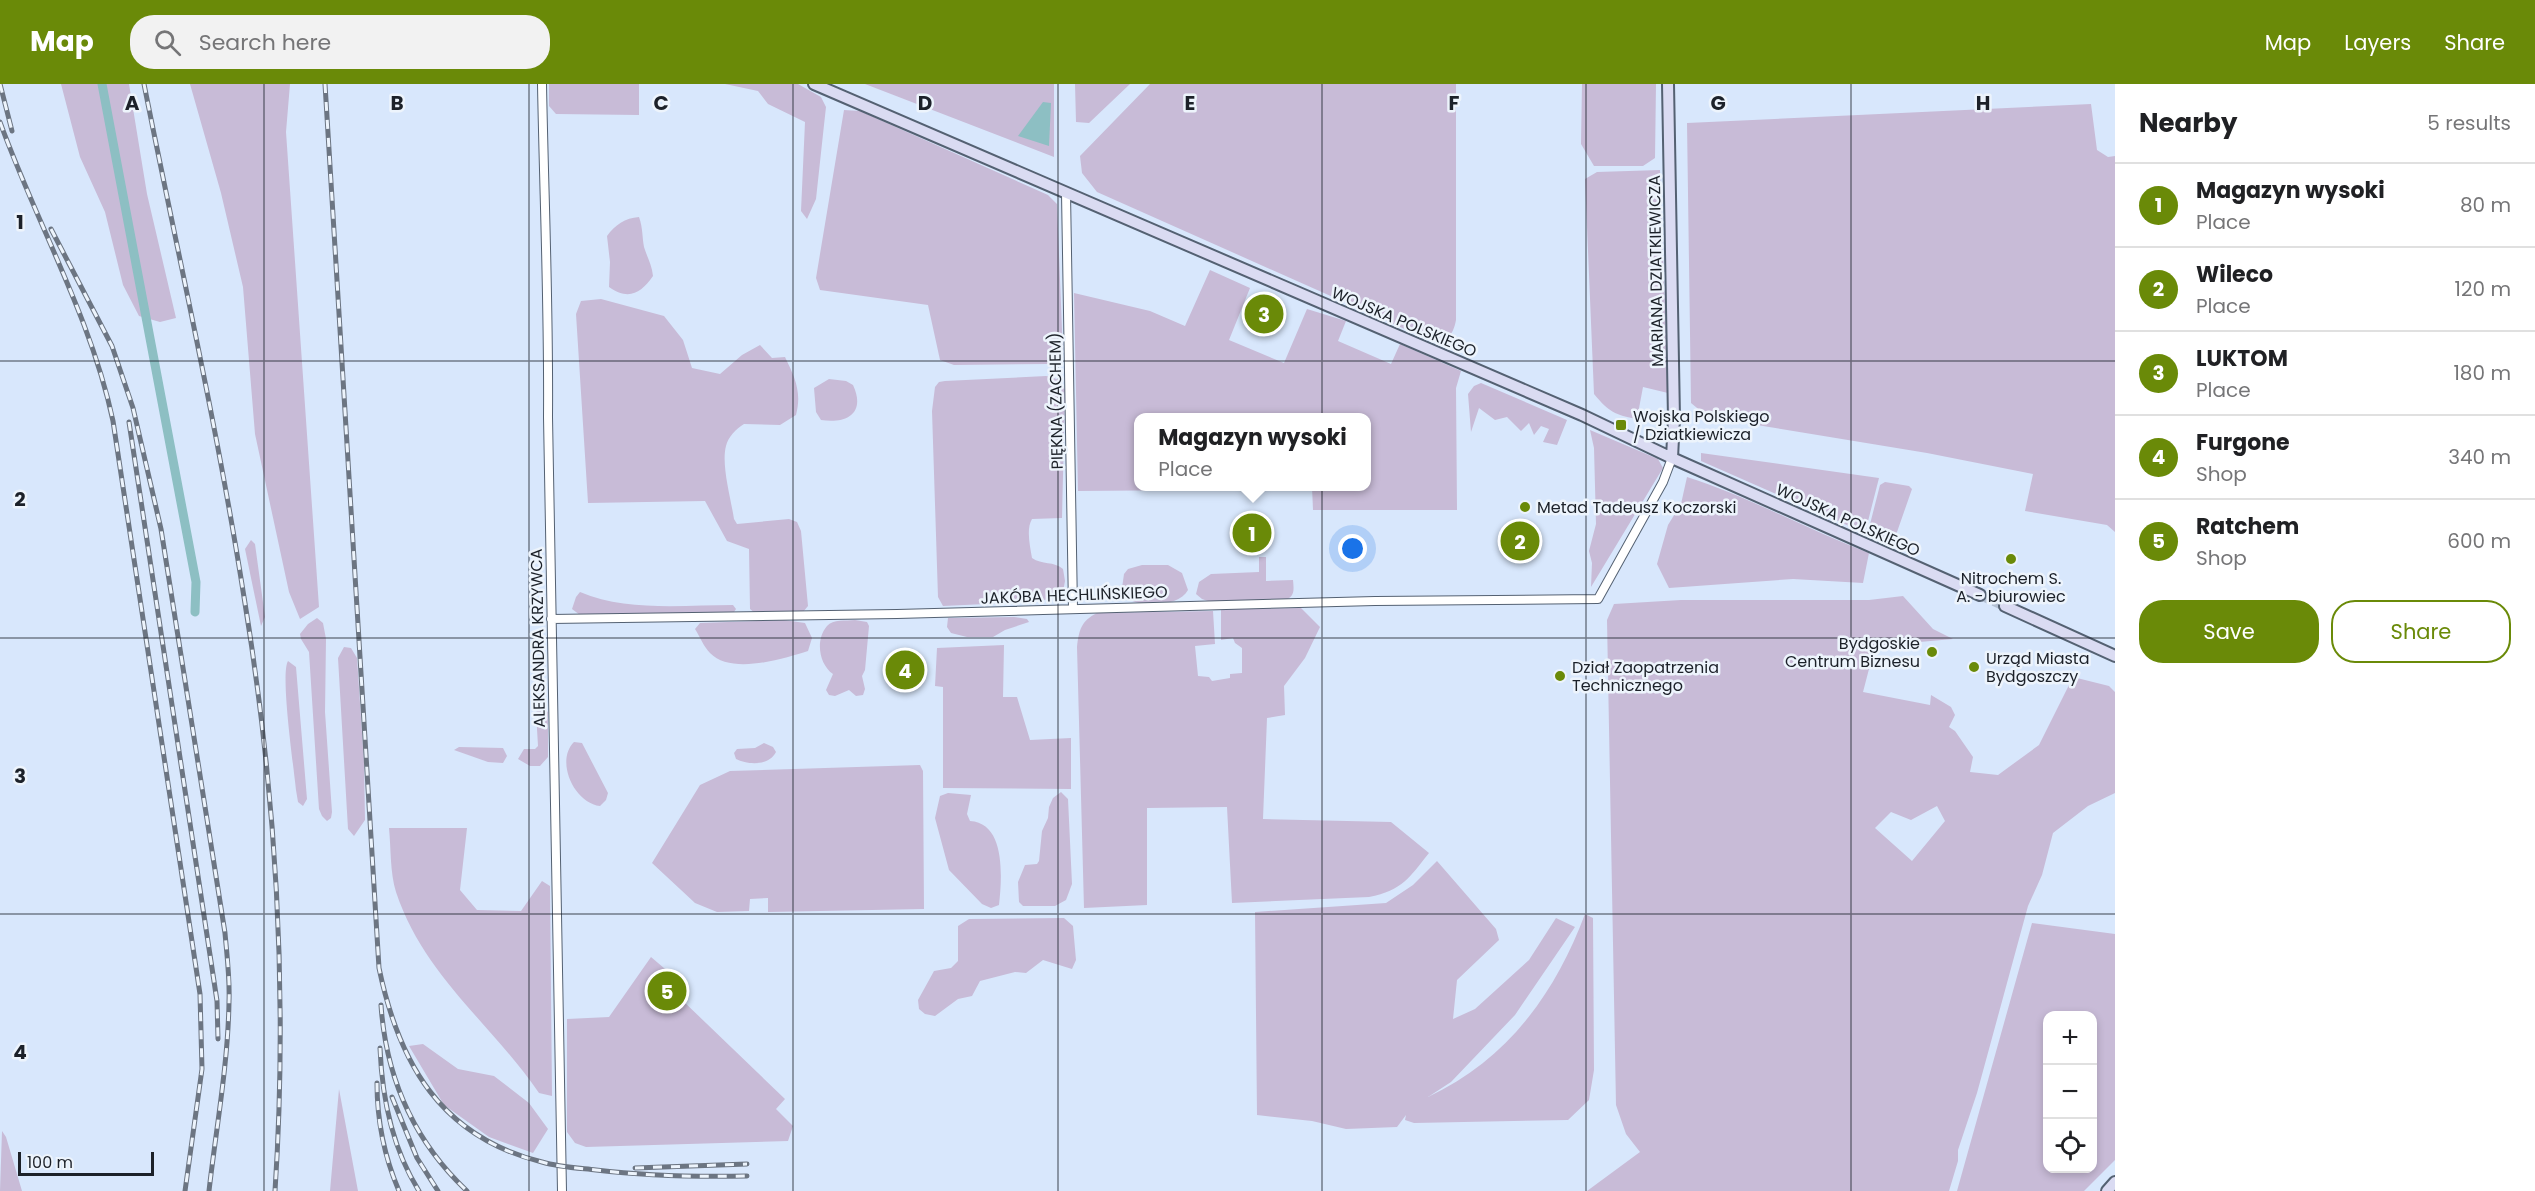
<!DOCTYPE html>
<meta charset="utf-8">
<style>
body{margin:0;font-family:Poppins,sans-serif;background:#f2f2f2;color:#202124}
.controls{position:absolute;right:18px;bottom:18px;display:grid;overflow:hidden;border-radius:12px;box-shadow:0 3px 9px #0003}
.controls button{width:54px;height:54px;display:grid;place-items:center;padding:0;border:0;border-bottom:2px solid #e0e0e0;background:#fff;color:#202124;font:30px sans-serif}
.scale{position:absolute;left:18px;bottom:15px;width:136px;box-sizing:border-box;padding-left:6px;border:3px solid #1c2129;border-top:0;font-size:16px;line-height:21px;white-space:nowrap;color:#1c2129;-webkit-text-stroke:4px #edf4fc;paint-order:stroke}
.you{position:absolute;left:1353px;top:465px;width:21px;height:21px;margin:-15px;border:4px solid #fff;border-radius:50%;background:#1a73e8;box-shadow:0 0 0 9px #1a73e833}
.badge{display:grid;place-items:center;width:39px;height:39px;border-radius:50%;background:#6a8a08;color:#fff;font-size:20px;font-weight:700}
.pin{position:absolute;translate:-50% -50%;border:3px solid #fff;box-shadow:0 2px 6px #0006}
.popup{position:absolute;left:1134px;top:329px;width:237px;height:78px;box-sizing:border-box;display:grid;place-content:center;border-radius:12px;background:#fff;filter:drop-shadow(0 2px 4px #0005);font-size:20px;white-space:nowrap;color:#757577}
.popup b{font-size:22px;color:#202124}
.popup::after{content:'';position:absolute;left:50%;top:100%;margin-left:-12px;border:12px solid transparent;border-top-color:#fff}
.list{margin:0;padding:0;list-style:none}
h2{display:flex;justify-content:space-between;align-items:center;height:78px;margin:0;padding:0 24px;font-size:26px}
h2 small{font-size:20px;font-weight:400;color:#757577}
.list li{display:grid;grid-template-columns:39px 1fr auto;gap:18px;align-items:center;box-sizing:border-box;height:84px;padding:0 24px;border-top:2px solid #e0e0e0}
.list b{display:block;font-size:22px;white-space:nowrap}
.list p{margin:0;font-size:20px;white-space:nowrap;color:#757577}
.list em{font-size:20px;font-style:normal;color:#757577}
.actions{display:flex;gap:12px;padding:18px 24px}
.actions a{flex:1;padding:14px 0;border:2px solid #6a8a08;border-radius:24px;text-align:center;font-size:21px;color:#6a8a08}
.actions .main{background:#6a8a08;color:#fff}
.icon{flex:none;width:33px;height:33px;fill:none;stroke:currentColor;stroke-width:2;stroke-linecap:round;stroke-linejoin:round}
.map{position:relative;flex:none;width:2115px;height:1107px;overflow:hidden}
header{display:flex;align-items:center;gap:36px;box-sizing:border-box;height:84px;padding:0 30px;background:#6a8a08;color:#fff}
header strong{font-size:28px}
nav{display:flex;gap:33px;margin-inline-start:auto;font-size:21px}
.search{width:420px;height:54px;background:#f2f2f2;display:flex;align-items:center;gap:15px;box-sizing:border-box;padding:0 21px;border-radius:24px;color:#757577;font-size:22px}
main{display:flex}
aside{flex:1;background:#fff}
.map>svg:first-child{display:block}
.green{fill:#c8bbd7;fill-rule:evenodd}
.water{fill:#8dbfc3}
.lines{fill:none;stroke-linecap:round;stroke-linejoin:round}
.canal{stroke:#8dbfc3;stroke-width:9}
.secondary-tunnel{stroke:#b2bfd2;stroke-width:10;stroke-dasharray:10 5;stroke-linecap:butt}
.street-casing{stroke:#546172;stroke-width:10}
.secondary-casing{stroke:#546172;stroke-width:14}
.street{stroke:#fff;stroke-width:8}
.secondary{stroke:#dadbf2;stroke-width:10}
.rail-casing{stroke:#6c7582;stroke-width:5}
.rail{stroke:#edf4fc;stroke-width:3;stroke-dasharray:9;stroke-linecap:butt}
.grid{fill:none;stroke:#1c2129;stroke-width:1.5;stroke-opacity:0.55}
.poi-dot{fill:#6a8a08;stroke:#edf4fc;stroke-width:2}
.labels{text-anchor:middle;dominant-baseline:central;stroke-width:5;stroke-linejoin:round;paint-order:stroke}
.street-label{font-size:16px;fill:#1c2129;stroke:#edf4fc}
.poi-label{font-size:16px;fill:#1c2129;stroke:#edf4fc;text-anchor:start}
.grid-label{font-size:20px;text-anchor:middle;font-weight:bold;fill:#1c2129;stroke:#edf4fc;stroke-width:5;stroke-linejoin:round;paint-order:stroke}
</style>
<header>
<strong>Map</strong>
<div class="search"><svg class="icon" aria-label="search" viewBox="0 0 24 24"><circle cx="10" cy="10" r="6"/><path d="M15 15l6 6"/></svg>Search here</div>
<nav><a>Map</a><a>Layers</a><a>Share</a></nav>
</header>
<main>
<div class="map">
<svg width="2115" height="1107" viewBox="0 0 2115 1107">
<rect width="100%" height="100%" fill="#d8e7fc"/>
<path class="green" d="M61,0H129L147,110L176,234L160,238L139,232L123,201L105,128L80,73Z
M190,0H290L286,48L319,523L300,535L289,508L255,350L243,203L221,109Z
M549,0H639V31L556,30L549,22Z
M725,0H798L821,13L826,23L824,41L816,115L807,135L801,127L805,38L768,20L758,7Z
M865,0H1054V73Z
M1075,0H1130L1089,39L1076,38Z
M1150,0H1456V236C1453,251 1449,255 1434,258L1097,108L1082,89L1080,72Z
M1582,0H1656L1655,74L1643,82H1594L1581,60Z
M2091,20L2097,66L2108,73L2115,72V448L2107,441L2025,427L2033,390L1927,369L1708,333L1691,319L1687,39Z
M844,26L860,27L1048,111L1057,120L1063,271L1047,280L954,281L940,276L928,221L820,206L816,194Z
M1660,86L1668,309L1643,303L1637,335C1615,331 1609,328 1594,310L1585,95L1597,88Z
M639,133C643,144 642,153 644,163C647,173 652,181 653,192C641,209 629,217 609,203L610,178L607,152C615,141 625,134 639,133Z
M1210,186L1250,204L1229,256L1284,279L1307,225L1346,237L1338,257L1391,280L1400,260L1461,287L1456,304L1457,426H1313L1312,403L1366,402V334H1138V402L1201,403V406L1078,407L1074,209L1150,227L1185,242Z
M601,215L664,232L683,256L692,284L720,290L742,271L760,261L772,274L785,273C795,294 802,308 796,331L780,341L744,340C736,345 728,353 726,362C721,381 731,415 734,435L737,440L789,435L797,438L801,447L808,522L803,528L756,530L750,525L749,465L727,457L705,417L588,419L576,230L581,217Z
M1046,292C1057,294 1061,296 1065,306L1062,434L1032,435C1026,445 1030,462 1032,474C1042,481 1054,477 1063,485L1065,497L1062,513L1031,518L943,522L938,513L932,327L935,303L939,298L945,297Z
M829,295L846,297L853,301C866,329 847,340 821,336L816,328L814,304Z
M1481,299L1567,336L1557,361L1543,358L1549,345L1541,342L1534,351L1529,339L1521,347L1507,333L1495,336L1479,324L1471,348L1468,310L1474,302Z
M1590,346L1658,375L1663,384L1591,503L1592,479L1589,467L1596,440L1594,364Z
M1701,369L1879,394L1865,449L1701,377Z
M1687,393C1750,413 1808,446 1869,469L1863,499L1793,495L1669,504L1657,480L1668,441L1681,420Z
M1885,398L1909,402L1912,405L1897,448L1890,458L1873,454L1868,448L1880,401Z
M251,456L255,460L265,533L261,542L245,465Z
M1259,473H1266V497L1293,496C1294,507 1295,513 1283,517L1211,518L1202,515L1196,510L1199,498L1211,490L1259,488Z
M1142,481H1168L1182,489L1188,506C1179,523 1141,524 1126,514L1122,504L1124,490L1128,485Z
M580,508C627,528 684,521 733,521L736,525L734,528L580,531L572,525L576,513Z
M1903,512L1933,545L1953,555L1875,562L1863,608L1930,621L1931,611L1951,623L1955,631L1949,643L1955,647L1973,673L1970,688L1998,691L2039,661L2073,593L2109,602L2115,608V709L2088,722L2053,749L2042,791L2028,822L1977,1009L1958,1066V1077L1949,1107H1587L1640,1068L1626,1050L1616,1021L1607,536L1614,520L1681,516H1869ZM1937,722L1945,737L1912,777L1875,744L1891,728L1911,736Z
M1301,524L1320,543L1305,574L1284,602L1285,631L1267,634L1263,735L1391,738L1429,769C1409,794 1403,806 1369,813L1232,819L1227,723L1147,724V821L1084,824L1077,563C1079,546 1081,537 1097,529L1213,527L1215,560L1195,562L1198,592L1209,593L1212,597L1230,594V590L1242,589V564L1235,559L1233,554L1221,556V525Z
M1014,533L1027,535L1029,538L1005,546L993,553H967L951,549L947,543L948,534Z
M317,534L323,539L326,555L325,628L332,728L331,734L327,737L322,732L319,725L309,568L301,555L300,550L308,540Z
M784,536L805,539L812,554L808,567C783,575 731,591 710,569C704,563 700,553 695,545L700,539Z
M855,536L867,538L869,542L865,586L862,592L865,605L863,611L856,612L849,606L835,612L829,611L826,606L833,590C819,580 815,556 827,542C833,535 846,537 855,536Z
M1004,561L1003,613H1017L1030,656L1071,654V705L943,704V603L935,602L937,564Z
M344,563L351,564L357,574L364,679L365,736L354,752L348,745L338,574Z
M288,577L296,583L307,715L303,722L298,718L296,706C294,685 280,590 288,577Z
M541,623L548,628V673L540,682H530L518,675L524,665H535L538,662L536,628Z
M574,658L582,659L608,709L606,716L600,722C574,719 555,677 574,658Z
M764,659L773,663L776,668C769,682 748,681 736,675L734,669L737,665L755,664Z
M459,663L503,664L507,672L503,679L488,678L454,666Z
M920,681L923,687L924,825L768,828V814L750,815L749,827L717,828L695,819L652,779L700,701L730,687Z
M1061,708L1068,715L1072,800L1066,816L1055,822H1023L1019,818L1018,798L1025,781L1037,780L1039,777L1042,747L1048,734L1049,723L1053,714Z
M948,709L971,711L967,730L970,737C1006,739 1002,794 999,821L991,824L982,820L949,786L935,734L940,712Z
M389,744H467L460,806L477,826L521,827L542,797L550,802L552,1012L539,1009C491,939 424,892 396,808C390,789 391,764 389,744Z
M1437,777L1496,845L1499,856L1457,896L1453,935L1475,925L1529,876L1556,834L1575,843L1515,931L1451,998L1428,1013C1507,976 1555,910 1585,830L1593,834L1594,986L1589,1016L1568,1036L1414,1039L1405,1036L1406,1031L1397,1043L1346,1045L1312,1037L1257,1031L1255,828L1386,819L1413,801Z
M1064,834L1073,842L1076,876L1072,885L1043,876L1026,889L1015,888L980,897L972,912L958,915L935,932L925,930L919,925L918,916L934,887L951,884L958,877V842L969,835Z
M2032,839L2115,850V1076L2084,1107H1957ZM2048,932H2092V1084H2048Z
M651,873L685,902L681,915L785,1015L776,1025L793,1042L788,1057L586,1063L575,1059L567,1048V935L609,933Z
M423,960L458,985L494,992L529,1019L548,1045L533,1069L489,1053L444,1021L409,962Z
M339,1005L358,1107H330Z
M2,1047L6,1053L22,1107H0Z"/>
<path class="water" d="M1043,18L1051,19L1049,62L1018,52Z"/>
<g class="lines">
<path class="canal" d="M102,0L196,498L195,528"/>
<path class="secondary-tunnel" d="M1980,511L2005,522"/>
<g class="street-casing">
<path id="street" d="M542,0C544,111 549,222 548,333L562,1107
M1066,109L1073,525
M551,535L897,530L1375,517L1598,515L1663,398L1672,374"/>
</g>
<g class="secondary-casing">
<path id="secondary" d="M814,0L1582,331L1672,374L1980,511
M1668,0L1674,334L1672,374
M2005,522L2115,572
M2107,1107L2115,1098"/>
</g>
<use href="#street" class="street"/>
<use href="#secondary" class="secondary"/>
<g class="rail-casing">
<path id="rail" d="M0,0L12,47
M144,0C178,171 217,341 244,513C276,708 288,909 275,1107
M325,0L379,884C399,980 441,1053 542,1078C559,1083 578,1084 596,1086C647,1092 696,1093 747,1092
M0,38C36,138 91,233 113,337L200,910L202,985L185,1107
M51,145L112,262L133,324L161,445L225,849C227,872 230,895 229,918C228,981 216,1045 209,1107
M129,338L217,917L218,955
M381,921C386,994 414,1057 467,1107
M380,964C382,1014 392,1064 419,1107
M377,999C377,1038 384,1072 399,1107
M392,1013L417,1074L438,1107
M635,1084L747,1080"/>
</g>
<use href="#rail" class="rail"/>
</g>
<path class="grid" d="M264,0V1107M529,0V1107M793,0V1107M1058,0V1107M1322,0V1107M1586,0V1107M1851,0V1107M0,277H2115M0,554H2115M0,830H2115"/>
<g class="poi-dot">
<rect x="1615" y="335" width="12" height="12" rx="3"/>
<circle cx="1525" cy="423" r="6"/>
<circle cx="2011" cy="475" r="6"/>
<circle cx="1932" cy="568" r="6"/>
<circle cx="1974" cy="583" r="6"/>
<circle cx="1560" cy="592" r="6"/>
</g>
<g class="labels">
<g class="street-label">
<text transform="translate(1656 187) rotate(-91)">MARIANA DZIATKIEWICZA</text>
<text transform="translate(1404 238) rotate(23)">WOJSKA POLSKIEGO</text>
<text transform="translate(1056 317) rotate(-91)">PIĘKNA (ZACHEM)</text>
<text transform="translate(1848 436) rotate(24)">WOJSKA POLSKIEGO</text>
<text transform="translate(1074 511) rotate(-2)">JAKÓBA HECHLIŃSKIEGO</text>
<text transform="translate(538 554) rotate(-91)">ALEKSANDRA KRZYWCA</text>
</g>
<g class="poi-label">
<text x="1633" y="332">Wojska Polskiego<tspan x="1633" dy="18">/ Dziatkiewicza</tspan></text>
<text x="1537" y="423">Metad Tadeusz Koczorski</text>
<text x="2011" y="494" text-anchor="middle">Nitrochem S.<tspan x="2011" dy="18">A. - biurowiec</tspan></text>
<text x="1920" y="559" text-anchor="end">Bydgoskie<tspan x="1920" dy="18">Centrum Biznesu</tspan></text>
<text x="1986" y="574">Urząd Miasta<tspan x="1986" dy="18">Bydgoszczy</tspan></text>
<text x="1572" y="583">Dział Zaopatrzenia<tspan x="1572" dy="18">Technicznego</tspan></text>
</g>
</g>
<g class="grid-label">
<text x="132" y="26">A</text>
<text x="397" y="26">B</text>
<text x="661" y="26">C</text>
<text x="925" y="26">D</text>
<text x="1190" y="26">E</text>
<text x="1454" y="26">F</text>
<text x="1718" y="26">G</text>
<text x="1983" y="26">H</text>
<text x="20" y="145">1</text>
<text x="20" y="422">2</text>
<text x="20" y="699">3</text>
<text x="20" y="975">4</text>
</g>
</svg>
<div class="controls">
<button>+</button>
<button>−</button>
<button><svg class="icon" aria-label="locate" viewBox="0 0 24 24"><circle cx="12" cy="12" r="6"/><path d="M12 2v4M12 18v4M2 12h4M18 12h4"/></svg></button>
</div>
<div class="scale">100 m</div>
<div class="you"></div>
<div class="pin badge" style="left:1252px;top:449px">1</div>
<div class="popup"><b>Magazyn wysoki</b>Place</div>
<div class="pin badge" style="left:1520px;top:457px">2</div>
<div class="pin badge" style="left:1264px;top:230px">3</div>
<div class="pin badge" style="left:905px;top:586px">4</div>
<div class="pin badge" style="left:667px;top:907px">5</div>
</div>
<aside>
<h2>Nearby<small>5 results</small></h2>
<ul class="list">
<li><span class="badge">1</span><div><b>Magazyn wysoki</b><p>Place</p></div><em>80 m</em></li>
<li><span class="badge">2</span><div><b>Wileco</b><p>Place</p></div><em>120 m</em></li>
<li><span class="badge">3</span><div><b>LUKTOM</b><p>Place</p></div><em>180 m</em></li>
<li><span class="badge">4</span><div><b>Furgone</b><p>Shop</p></div><em>340 m</em></li>
<li><span class="badge">5</span><div><b>Ratchem</b><p>Shop</p></div><em>600 m</em></li>
</ul>
<div class="actions"><a class="main">Save</a><a>Share</a></div>
</aside>
</main>
